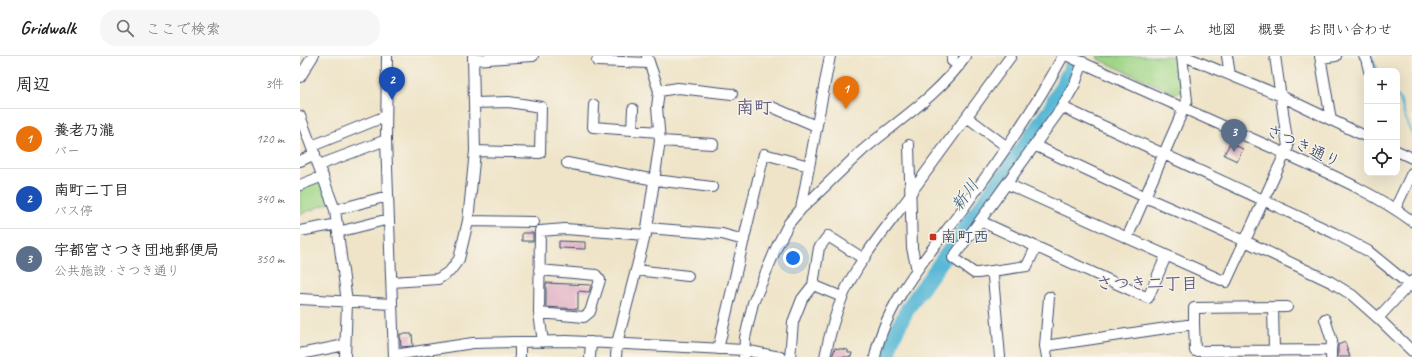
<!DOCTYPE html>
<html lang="ja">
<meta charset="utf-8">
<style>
body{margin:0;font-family:Caveat,"Klee One",sans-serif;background:#f6f6f6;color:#222}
.controls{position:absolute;right:12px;top:12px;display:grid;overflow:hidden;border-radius:8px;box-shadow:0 4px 16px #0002}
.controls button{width:36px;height:36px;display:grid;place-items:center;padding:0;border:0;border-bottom:1px solid #e0e0e0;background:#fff;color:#222;font:20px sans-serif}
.you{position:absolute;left:493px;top:202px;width:14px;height:14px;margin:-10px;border:3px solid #fff;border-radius:50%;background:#1a73e8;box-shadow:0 0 0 6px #1a73e833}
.badge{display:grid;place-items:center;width:26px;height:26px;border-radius:50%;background:#c8321e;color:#fff;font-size:13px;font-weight:700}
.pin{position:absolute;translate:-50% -33px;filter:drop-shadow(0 1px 2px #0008)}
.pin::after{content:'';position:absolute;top:21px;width:14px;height:12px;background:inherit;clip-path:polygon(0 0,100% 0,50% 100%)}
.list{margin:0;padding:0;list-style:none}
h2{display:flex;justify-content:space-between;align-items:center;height:52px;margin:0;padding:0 16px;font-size:17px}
h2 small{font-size:13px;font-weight:400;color:#767676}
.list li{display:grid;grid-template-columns:26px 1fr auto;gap:12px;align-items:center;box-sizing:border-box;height:60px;padding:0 16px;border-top:1px solid #e0e0e0}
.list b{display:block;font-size:15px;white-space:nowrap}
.list p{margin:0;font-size:13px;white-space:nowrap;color:#767676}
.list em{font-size:13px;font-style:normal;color:#767676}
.icon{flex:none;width:22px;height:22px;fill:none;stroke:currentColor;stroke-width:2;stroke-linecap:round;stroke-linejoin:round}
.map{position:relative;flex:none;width:1112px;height:301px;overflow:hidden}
header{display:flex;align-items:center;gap:24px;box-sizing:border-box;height:56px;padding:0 20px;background:#fff;border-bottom:1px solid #e0e0e0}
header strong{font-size:19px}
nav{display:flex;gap:22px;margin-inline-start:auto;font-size:14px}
.search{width:280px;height:36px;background:#f6f6f6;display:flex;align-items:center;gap:10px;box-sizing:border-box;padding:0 14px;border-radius:16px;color:#767676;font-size:15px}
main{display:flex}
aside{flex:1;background:#fff}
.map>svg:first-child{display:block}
.green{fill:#9fd586;stroke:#5d8272}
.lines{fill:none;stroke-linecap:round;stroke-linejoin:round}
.stream{stroke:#58b8d6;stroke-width:2.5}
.river{stroke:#58b8d6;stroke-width:15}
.building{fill:#e1b1c5}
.minor-casing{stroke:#3b4a6e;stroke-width:12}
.minor{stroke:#fff;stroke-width:10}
.poi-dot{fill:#c8321e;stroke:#f7f3e8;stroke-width:1.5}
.labels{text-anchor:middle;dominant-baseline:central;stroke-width:3;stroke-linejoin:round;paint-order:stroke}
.street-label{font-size:16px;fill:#1b2f5e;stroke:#f7f3e8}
.poi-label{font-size:16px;fill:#1b2f5e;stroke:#f7f3e8;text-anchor:start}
.water-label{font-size:17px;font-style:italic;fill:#2d5882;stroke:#f7f3e8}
.neighbourhood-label{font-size:17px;font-weight:bold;fill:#605c82;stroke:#f7f3e8}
.quarter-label{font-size:18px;font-weight:bold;fill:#605c82;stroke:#f7f3e8}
</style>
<header>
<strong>Gridwalk</strong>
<div class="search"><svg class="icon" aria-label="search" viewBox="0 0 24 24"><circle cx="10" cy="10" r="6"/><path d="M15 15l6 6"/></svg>ここで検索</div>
<nav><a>ホーム</a><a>地図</a><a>概要</a><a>お問い合わせ</a></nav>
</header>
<main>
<aside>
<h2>周辺<small>3件</small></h2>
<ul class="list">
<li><span class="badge" style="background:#e8710a">1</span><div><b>養老乃瀧</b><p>バー</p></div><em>120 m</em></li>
<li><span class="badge" style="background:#1a4fb4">2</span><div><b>南町二丁目</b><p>バス停</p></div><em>340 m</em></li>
<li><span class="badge" style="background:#5c6f8a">3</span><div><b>宇都宮さつき団地郵便局</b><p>公共施設 · さつき通り</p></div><em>350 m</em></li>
</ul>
</aside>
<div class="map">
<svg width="1112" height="301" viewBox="0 0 1112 301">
<rect width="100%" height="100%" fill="#f7f3e8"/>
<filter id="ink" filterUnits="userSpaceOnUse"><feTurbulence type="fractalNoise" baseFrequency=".025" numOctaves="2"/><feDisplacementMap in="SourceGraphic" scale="8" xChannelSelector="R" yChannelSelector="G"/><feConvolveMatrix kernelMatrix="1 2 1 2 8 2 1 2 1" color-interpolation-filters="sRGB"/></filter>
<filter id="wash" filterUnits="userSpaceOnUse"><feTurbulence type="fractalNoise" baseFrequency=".012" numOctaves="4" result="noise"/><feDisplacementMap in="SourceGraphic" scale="16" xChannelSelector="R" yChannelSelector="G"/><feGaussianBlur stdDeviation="0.9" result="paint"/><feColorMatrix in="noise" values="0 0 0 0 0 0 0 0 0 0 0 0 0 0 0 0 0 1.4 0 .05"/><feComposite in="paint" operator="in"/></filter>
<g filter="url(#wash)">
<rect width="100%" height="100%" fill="#efe4c8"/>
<path class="green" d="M797,0H877L882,33L876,38L798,3Z
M21,123L30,147L0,158V131Z"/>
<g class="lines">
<path class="stream" d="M1071,0L1078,15
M1097,40L1100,43L1106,64L1112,77"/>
<path class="river" d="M589,301L591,286L608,252L750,53L777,0"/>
</g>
<g id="blocks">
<path class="building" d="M930,87L943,93L937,105L924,99Z
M222,177H233V185H222Z
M259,185L285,186V193L259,192Z
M246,227L291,229L290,233L289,236L278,235V253L246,251Z
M100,278H112L113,290L101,291Z
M1045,286L1050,301H1038V289Z
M535,292L548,294V297H552L551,301H532Z"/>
</g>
</g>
<g filter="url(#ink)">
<use href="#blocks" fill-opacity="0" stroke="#3b4a6e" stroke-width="1"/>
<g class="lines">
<g class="minor-casing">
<path id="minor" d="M87,0L86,84L94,301
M653,0L652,5L659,10
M768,0C837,32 906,62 975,93C1022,115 1070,134 1112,165
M884,0L981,40L1067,81
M927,0L930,19
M1020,0L1031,64
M1064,0L1066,2L1069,15
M1021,2L1036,0
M173,4L233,0
M297,5L349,7
M0,21L13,0
M359,35L378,32L432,38
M174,47L209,46L241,51L240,97L175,95
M294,49L293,71L359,76
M472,51L516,70
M762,51L1034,177L1068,195L1112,231
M0,60L35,154L47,246L45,301
M667,61L707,91
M332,74L333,53
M360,85L413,88
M609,89L612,192L617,214
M734,89L845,141L945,185L1031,226L1052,239L1078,262L1112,295
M12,90L86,60
M1097,95L1112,102
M0,105L15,98
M267,107L355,124L412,131
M19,109L86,84
M707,128L926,226L988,91L975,0
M0,129L23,120
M610,138L711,0
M501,153C522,134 542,113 563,94C599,64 639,39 666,0
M1095,153L1112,117
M35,154L88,140
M168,165L234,166
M680,165L848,242L866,200
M347,172L422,178L444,184
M0,175L38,168
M38,176L89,163
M827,182L887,45L882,0
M736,191L727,210L678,217H674L653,202L762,51L775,28L783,6
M336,214L388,220
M693,221L700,301
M92,226L138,223L150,215L159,203L168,165L175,95L173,0
M542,241L513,229L519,192L528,180L564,203
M0,243L92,248
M973,252L974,294
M239,257L284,261L290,256L300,224L296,219L239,214
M1078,262L1112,225
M1025,263L1032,285L1031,294
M894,268V252L987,251
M243,286L239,257L240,175L265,173L346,179
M745,290L894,268L895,295L1031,294V301
M418,293L464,98L509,110
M0,298L45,289
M94,299L173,287L267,285L444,294L480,301
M220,301V286
M290,301L291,286
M316,301L317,287L347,172L360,85L357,51L359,35L347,0
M444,301L445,282L453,247L478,188L489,167L501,153L530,0
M490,301L493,266L502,243L513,229
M525,301C529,281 534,261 542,242C556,207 587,171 610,140
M575,301C585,247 630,197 662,154C698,104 734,54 763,0
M747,301L745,290L749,241"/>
</g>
<use href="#minor" class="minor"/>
</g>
</g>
<rect class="poi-dot" x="629" y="177" width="8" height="8" rx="2"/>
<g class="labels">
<g class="street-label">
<text transform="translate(1003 90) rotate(25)">さつき通り</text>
</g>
<g class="poi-label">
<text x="641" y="181">南町西</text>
</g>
<g class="water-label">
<text transform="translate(665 139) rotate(-54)">新川</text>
</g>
<g class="neighbourhood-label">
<text x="847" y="227">さつき二丁目</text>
</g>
<g class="quarter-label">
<text x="454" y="51">南町</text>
</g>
</g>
</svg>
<div class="controls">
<button>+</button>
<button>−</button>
<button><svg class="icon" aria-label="locate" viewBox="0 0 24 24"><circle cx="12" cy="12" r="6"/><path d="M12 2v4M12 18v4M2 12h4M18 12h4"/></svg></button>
</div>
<div class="you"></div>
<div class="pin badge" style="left:546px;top:53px;background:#e8710a">1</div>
<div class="pin badge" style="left:92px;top:44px;background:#1a4fb4">2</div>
<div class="pin badge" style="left:934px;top:96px;background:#5c6f8a">3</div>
</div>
</main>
